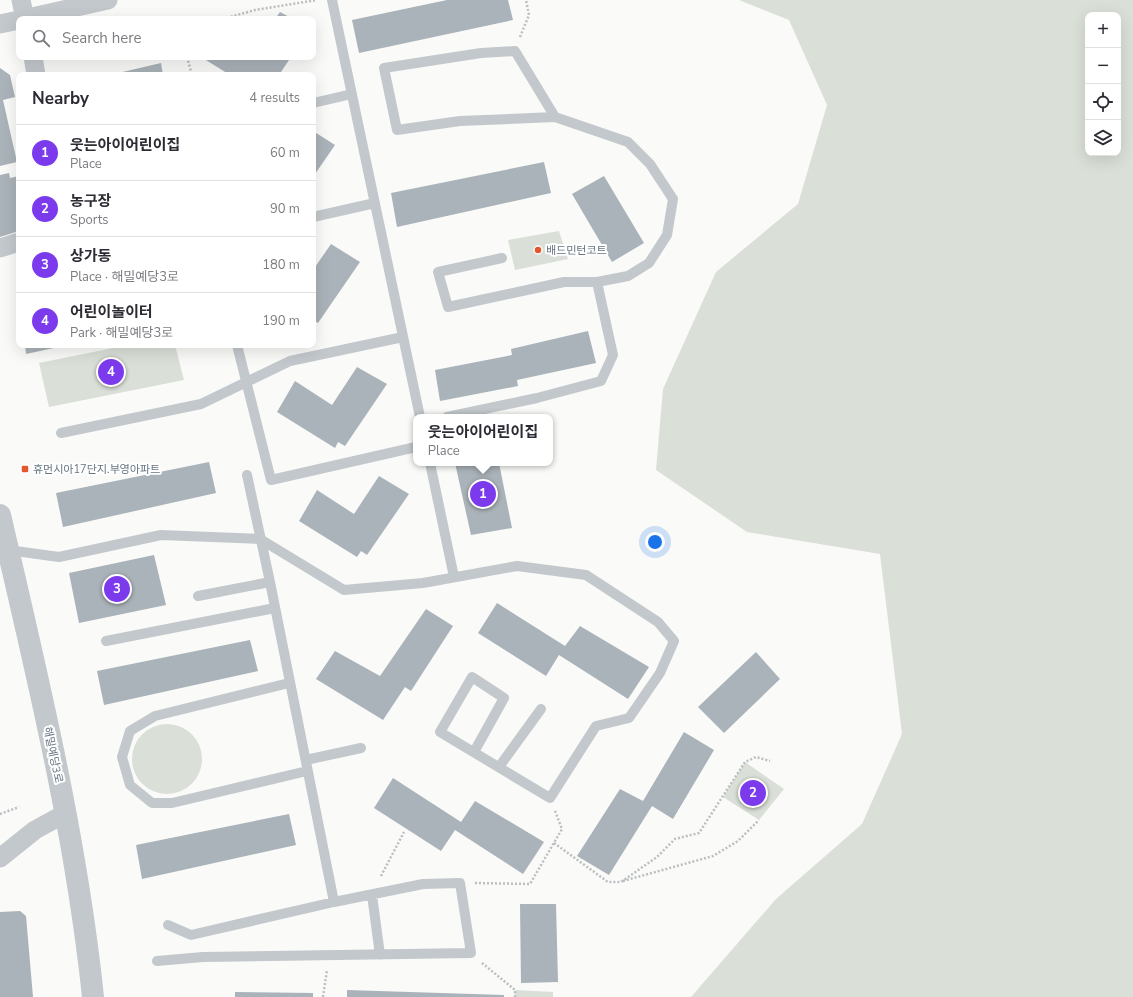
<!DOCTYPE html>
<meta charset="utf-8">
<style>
body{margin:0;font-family:"Nunito Sans","Noto Sans KR",sans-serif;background:#f2f2f3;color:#2b2b33}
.controls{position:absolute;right:12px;top:12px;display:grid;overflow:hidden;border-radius:8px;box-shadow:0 4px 16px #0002}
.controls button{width:36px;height:36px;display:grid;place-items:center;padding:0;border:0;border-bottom:1px solid #e1e1e2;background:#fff;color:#2b2b33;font:20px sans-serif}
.you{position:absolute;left:655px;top:542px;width:14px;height:14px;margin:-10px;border:3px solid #fff;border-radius:50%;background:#1a73e8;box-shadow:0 0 0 6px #1a73e833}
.badge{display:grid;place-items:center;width:26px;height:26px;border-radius:50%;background:#7c3aed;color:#fff;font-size:13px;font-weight:700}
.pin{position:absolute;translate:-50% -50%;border:2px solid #fff;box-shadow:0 1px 4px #0006}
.popup{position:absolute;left:413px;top:414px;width:140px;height:52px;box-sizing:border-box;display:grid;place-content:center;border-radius:8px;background:#fff;filter:drop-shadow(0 1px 3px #0005);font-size:13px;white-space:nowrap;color:#7c7c81}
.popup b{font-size:15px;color:#2b2b33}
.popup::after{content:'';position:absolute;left:50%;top:100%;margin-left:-8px;border:8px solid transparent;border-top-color:#fff}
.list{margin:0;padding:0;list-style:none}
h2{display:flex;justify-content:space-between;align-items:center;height:52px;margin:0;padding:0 16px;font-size:17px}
h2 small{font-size:13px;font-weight:400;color:#7c7c81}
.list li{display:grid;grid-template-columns:26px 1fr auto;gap:12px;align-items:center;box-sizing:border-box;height:56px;padding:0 16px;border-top:1px solid #e1e1e2}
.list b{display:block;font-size:15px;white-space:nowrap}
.list p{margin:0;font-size:13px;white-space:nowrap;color:#7c7c81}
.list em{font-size:13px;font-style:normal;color:#7c7c81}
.icon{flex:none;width:22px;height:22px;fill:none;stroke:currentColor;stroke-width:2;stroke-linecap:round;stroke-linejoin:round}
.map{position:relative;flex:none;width:1133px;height:997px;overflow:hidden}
.search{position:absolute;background:#fff;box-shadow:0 4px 16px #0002;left:16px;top:16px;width:300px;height:44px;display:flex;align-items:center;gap:10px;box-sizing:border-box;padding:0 14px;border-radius:8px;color:#7c7c81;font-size:15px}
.panel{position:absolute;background:#fff;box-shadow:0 4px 16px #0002;left:16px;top:72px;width:300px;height:276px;border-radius:8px}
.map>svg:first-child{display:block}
.green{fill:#dadfd7;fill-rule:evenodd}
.building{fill:#aab3b9}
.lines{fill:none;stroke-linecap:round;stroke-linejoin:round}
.path{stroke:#bbbfc2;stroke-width:2.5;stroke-dasharray:2 2;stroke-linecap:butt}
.service{stroke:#c3c8cc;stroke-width:10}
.minor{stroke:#c3c8cc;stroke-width:19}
.tertiary{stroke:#c3c8cc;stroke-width:22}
.poi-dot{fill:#e4572e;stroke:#fff;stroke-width:1.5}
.labels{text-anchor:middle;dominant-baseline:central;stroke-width:4;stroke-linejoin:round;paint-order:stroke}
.poi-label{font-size:11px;fill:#657683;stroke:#fff;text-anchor:start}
.street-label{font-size:11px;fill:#657683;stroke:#fff}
</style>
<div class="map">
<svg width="1133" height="997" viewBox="0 0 1133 997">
<rect width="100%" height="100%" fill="#fafaf8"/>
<path class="green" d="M739,0H1133V997H691L776,899L862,824L902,734L880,554L747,532L656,470L663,389L716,272L798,204L827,105L789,20ZM1088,15H1118V153H1088Z
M559,231L568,259L515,270L508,240Z
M128,345H175L184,380L49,407L39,363Z
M132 759a35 35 0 1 1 70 0a35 35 0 1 1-70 0Z
M745,762L784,789L759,820L723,797Z
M515,990L553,992V997H515Z"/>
<path class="building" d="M447,0H508L513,20L359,53L352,20Z
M280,12L293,19H275Z
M201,57H291L279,75H230Z
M161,63L163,75H114V74Z
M0,68L10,75L15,97L3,100L17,162L0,166Z
M313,131L335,145L313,177Z
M544,162L551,193L397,227L391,193Z
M9,173L10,178L19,176V231L0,237V175Z
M604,176L644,243L612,262L572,194Z
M331,244L360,262L318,323L313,320V270Z
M588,331L596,363L517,380L518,386L440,401L435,370L512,355L511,349Z
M25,345H63V346L26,354Z
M357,367L387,384L345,446L338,442L335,448L277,412L295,381L332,405Z
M209,462L216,493L63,527L56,493Z
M455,463H499L512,528L471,535Z
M379,476L409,494L367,555L361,551L357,557L299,521L317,490L354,514Z
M154,555L166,605L79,623L69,573Z
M497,603L565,646L580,626L649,667L628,699L559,655L546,676L478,633Z
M426,609L453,626L411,691L405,687L383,720L316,679L335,651L380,676Z
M250,640L258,671L104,705L97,671Z
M756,652L780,679L724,733L698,707Z
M684,732L714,750L673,819L652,806L609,875L577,856L620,789L643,801Z
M393,778L461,822L475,801L544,842L523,874L455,830L441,851L374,808Z
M289,814L296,845L142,879L136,845Z
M520,904H556L558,982L521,983Z
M20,911L26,916L33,997H0V912Z
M347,990L504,995V997H347Z
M235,992L313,993V997H235Z"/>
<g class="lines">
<path class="path" d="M223,19L255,10L317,0
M520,37L529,15L526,0
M187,57L192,75
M0,814L19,807
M554,843L608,882H621L657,857L675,839L699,833L745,762L756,757L770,761
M381,876L404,832
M623,881L713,856L738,841L759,820
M475,883L530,884L562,829L555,811
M482,963L515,990V997
M323,997L327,970"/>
<path class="service" d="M332,0L420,417
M313,103L352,94
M555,117L515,51L481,53L384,68L397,130L460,121L555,117L628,142L650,164L673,199L667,235L649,263L628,276L597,282
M313,217L375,203
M237,345L271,480L416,447
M447,417L537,398L601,381L613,355L597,282H564L448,307L438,272L502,258
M61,433L201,404L290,361L403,337
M430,463L454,577
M247,475L270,582L334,902
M8,550L59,557L161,535L260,539L344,590L423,583L517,566L586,575L658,622L674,641L660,673L629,718L596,726L550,798L440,732L472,677L504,698L474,752
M198,596L270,582
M106,641L275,608
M289,683L155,716L130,731L122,757L130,785L152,803H172L307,771
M306,760L361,748
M499,767L541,709
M372,895L380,955
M157,961L203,957L471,953L460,883L423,884L334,902L191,935L168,925"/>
<path class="minor" d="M21,0L25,19
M23,19L108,0
M0,24L19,20
M33,57L36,75
M0,248L19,242
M0,858L35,830L66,813"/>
<path class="tertiary" d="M0,515C37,675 76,834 93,997"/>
</g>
<g class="poi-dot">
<circle cx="538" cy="250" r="4"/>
<rect x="21" y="465" width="8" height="8" rx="2"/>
</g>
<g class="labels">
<g class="poi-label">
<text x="546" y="250">배드민턴코트</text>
<text x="33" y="469">휴먼시아17단지.부영아파트</text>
</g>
<g class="street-label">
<text transform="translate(53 755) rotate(78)">해밀예당3로</text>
</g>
</g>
</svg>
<div class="controls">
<button>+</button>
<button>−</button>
<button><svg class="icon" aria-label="locate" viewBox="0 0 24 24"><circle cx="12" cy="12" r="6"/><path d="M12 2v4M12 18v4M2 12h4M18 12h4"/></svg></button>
<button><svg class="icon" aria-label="layers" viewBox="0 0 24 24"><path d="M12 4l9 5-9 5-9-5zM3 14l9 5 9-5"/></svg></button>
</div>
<div class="you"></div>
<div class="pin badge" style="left:483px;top:494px">1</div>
<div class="popup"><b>웃는아이어린이집</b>Place</div>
<div class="pin badge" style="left:753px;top:793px">2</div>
<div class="pin badge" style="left:117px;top:589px">3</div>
<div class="pin badge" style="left:111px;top:372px">4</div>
<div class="search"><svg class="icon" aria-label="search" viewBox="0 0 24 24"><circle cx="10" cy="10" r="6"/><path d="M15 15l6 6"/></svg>Search here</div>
<section class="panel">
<h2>Nearby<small>4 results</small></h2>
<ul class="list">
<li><span class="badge">1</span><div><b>웃는아이어린이집</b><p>Place</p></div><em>60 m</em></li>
<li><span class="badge">2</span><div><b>농구장</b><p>Sports</p></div><em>90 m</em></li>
<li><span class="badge">3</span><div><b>상가동</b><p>Place · 해밀예당3로</p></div><em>180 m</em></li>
<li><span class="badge">4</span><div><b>어린이놀이터</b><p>Park · 해밀예당3로</p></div><em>190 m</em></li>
</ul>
</section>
</div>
